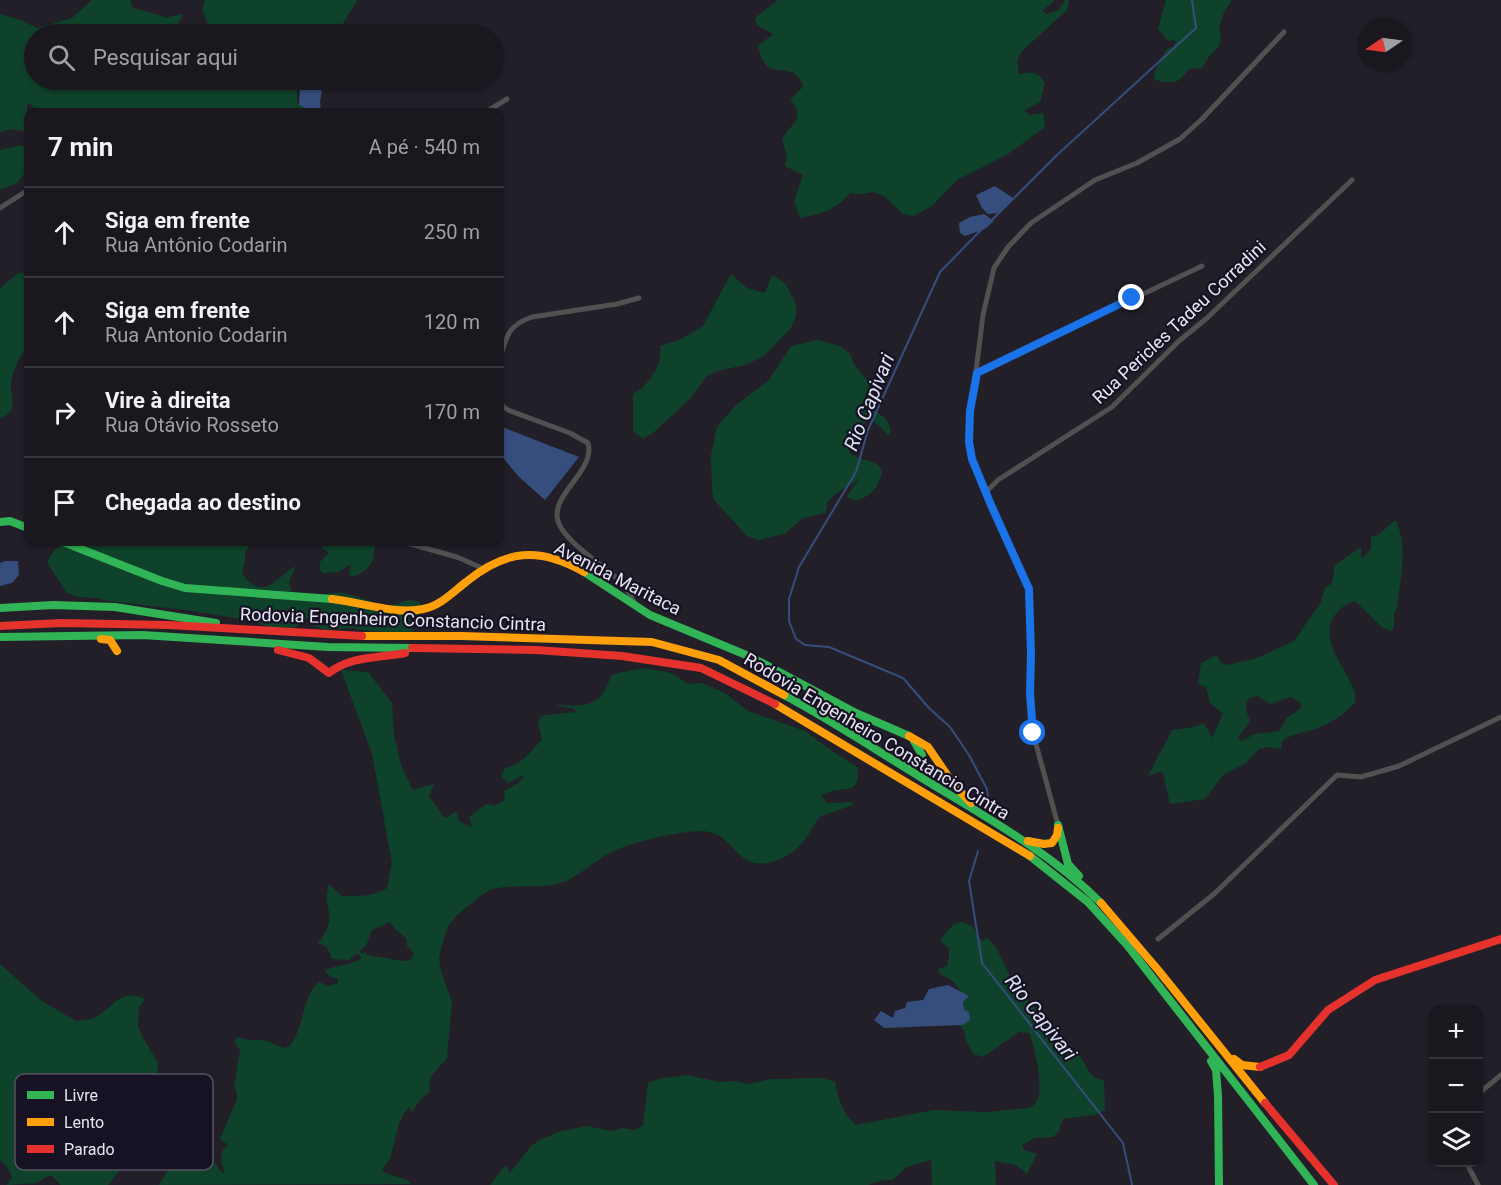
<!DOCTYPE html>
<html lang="pt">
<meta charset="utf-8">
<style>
body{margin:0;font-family:Roboto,sans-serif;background:#232028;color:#f1f3f6}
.controls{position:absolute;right:18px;bottom:18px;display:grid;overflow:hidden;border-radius:12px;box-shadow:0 2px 4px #0004}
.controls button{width:54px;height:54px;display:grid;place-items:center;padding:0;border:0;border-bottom:2px solid #38363d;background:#1a171f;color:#f1f3f6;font:30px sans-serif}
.compass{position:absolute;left:1357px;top:18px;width:54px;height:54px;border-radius:50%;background:#1a171f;box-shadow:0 2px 4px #0004;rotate:257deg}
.stop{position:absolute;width:18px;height:18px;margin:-14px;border:4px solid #1a73e8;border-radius:50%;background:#fff}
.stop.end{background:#1a73e8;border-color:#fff;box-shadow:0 2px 6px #0008}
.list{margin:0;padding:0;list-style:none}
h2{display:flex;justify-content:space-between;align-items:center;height:78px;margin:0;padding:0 24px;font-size:26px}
h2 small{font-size:20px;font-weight:400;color:#9f9fa4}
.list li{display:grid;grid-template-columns:39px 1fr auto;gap:18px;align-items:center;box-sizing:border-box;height:90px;padding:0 24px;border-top:2px solid #38363d}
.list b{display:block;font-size:22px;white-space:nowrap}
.list p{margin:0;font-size:20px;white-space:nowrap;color:#9f9fa4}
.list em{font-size:20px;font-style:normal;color:#9f9fa4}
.icon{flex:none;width:33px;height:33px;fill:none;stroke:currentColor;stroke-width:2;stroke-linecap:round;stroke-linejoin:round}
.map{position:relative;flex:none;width:1501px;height:1185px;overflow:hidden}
.search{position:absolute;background:#1a171f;box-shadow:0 2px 4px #0004;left:24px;top:24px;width:480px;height:66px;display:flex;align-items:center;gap:15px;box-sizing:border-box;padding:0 21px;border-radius:33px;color:#9f9fa4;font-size:22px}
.panel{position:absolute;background:#1a171f;box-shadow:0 2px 4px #0004;left:24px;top:108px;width:480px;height:438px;border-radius:12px}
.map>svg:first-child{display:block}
.green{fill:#0f422a;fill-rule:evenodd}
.water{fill:#354e7d}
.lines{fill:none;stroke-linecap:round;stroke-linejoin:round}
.stream{stroke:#354e7d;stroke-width:2}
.street{stroke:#4f5251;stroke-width:5}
.fast{stroke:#30b455;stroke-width:8}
.slow{stroke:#ff9f0a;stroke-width:8}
.jam{stroke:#e5322d;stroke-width:8}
.route{stroke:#1a73e8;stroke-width:8}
.labels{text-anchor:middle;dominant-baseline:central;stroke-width:4.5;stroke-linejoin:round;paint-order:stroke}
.street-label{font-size:18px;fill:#e8e5f2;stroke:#171223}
.water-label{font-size:20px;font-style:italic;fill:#dbe4f4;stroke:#171223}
.key{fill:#171223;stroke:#565161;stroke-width:1.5}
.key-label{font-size:16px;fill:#e8e5f2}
</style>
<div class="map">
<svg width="1501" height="1185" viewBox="0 0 1501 1185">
<rect width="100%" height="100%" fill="#221f29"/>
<path class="green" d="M92,0H131V6C142,13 153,11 165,18L182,14C182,21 174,27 172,34H34V80H313L303,82L297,91V103L315,112H39L29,103L27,105V132L12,129L0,132V14L23,21L37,28L72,18Z
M205,0H357C351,12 342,22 339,34H212L202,9Z
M778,0H1055L1042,11L1047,14L1059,10L1065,0H1069L1067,10L1021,52L1017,60L1019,74C1032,72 1039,71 1045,84L1040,102L1024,111L1030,115L1043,113L1045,127L1008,154L957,180L932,206L913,216L903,214L884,196L873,192L861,194L850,193C836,210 821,214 800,218L794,201L803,175L785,166L787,155L782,140C791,122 807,120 790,99L801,89L803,85C790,55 767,89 758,46L773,34L757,25L755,21L756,17Z
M1166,0H1232L1224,12L1219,29L1221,37L1219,46L1210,55L1202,68L1189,69C1176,85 1175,84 1155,80C1151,67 1165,62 1165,50L1174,46L1176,42L1174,40L1168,41L1158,29Z
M18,146H28V169L17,183L0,190V150Z
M28,272V347C20,354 11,374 11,386C11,403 19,409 0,419V288L17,274Z
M731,274L747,288L765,293L772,275L785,283L796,304V316L791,328L764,356L745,365L717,371L706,377L690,399L654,432L643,439L633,431V394C648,387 664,363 660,346L681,339L703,326Z
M818,340L840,346L850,354L854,364L870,384C855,409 880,409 888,422C890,425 890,428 891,432L888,436C882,429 877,420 867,421L858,430L849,452C858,463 889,458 880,479C875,492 869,496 856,501L846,497L859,479L837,493L827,502L826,513L803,518L784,534L758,540L747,536L714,500L712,488L711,455L717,427L735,406L769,380L791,346Z
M1394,521L1397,522C1408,551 1400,578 1397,608L1394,613V628L1391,631L1383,628L1355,601C1346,603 1338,610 1333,618C1317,648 1360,680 1355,703C1343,715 1330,724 1313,730C1302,733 1290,734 1281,742L1282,749L1268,747L1259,749L1246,763L1223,775L1205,799L1170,804L1163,772H1158L1148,776L1172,730L1195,727L1202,723L1207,728L1212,738L1223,714L1210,703L1206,687L1198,684L1201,663L1217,655L1221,663L1227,665L1257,658L1294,641L1321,602L1325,588L1332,583L1335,565L1361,547V557L1363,558L1371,548V537L1378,535ZM1258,696L1270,704L1291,697L1301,703V708L1287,718L1279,731L1255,734L1241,741L1238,738L1250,721C1245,708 1241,698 1258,696Z
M69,542H253L245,553V561L242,573C263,603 275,578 296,566C289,583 286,580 295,598C314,601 325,591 342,593C357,595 375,605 389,605C402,605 408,595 420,603C423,614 418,620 412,629L415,634L369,631L353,628L325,630L313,625L308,618L296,627L274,630L254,621L185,610L108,601L96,598L77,597L66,592L47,562L55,549Z
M322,542H369L374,545C376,560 370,570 355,576L349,575L351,564L338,572L322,573L320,569V562L329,553L322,548Z
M645,668L671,673L688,684L702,683L725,693L748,711L805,731L832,751L857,767C862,800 838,783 821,796L827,803L853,802V805L819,817C807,837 798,855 772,862C734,872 737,832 701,831C679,831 626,843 608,854C592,863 578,877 561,883C539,889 514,884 492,889L483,894L456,916L448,926L441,948L439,959L441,971L452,1002L447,1058L432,1075L429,1083L430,1091L420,1100L412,1112L409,1107L404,1113L399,1124L390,1159L382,1170L383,1172L407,1180L411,1184L159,1185C163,1179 167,1169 173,1165C184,1156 201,1147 213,1160C218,1165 218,1171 225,1174C222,1163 217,1153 228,1145L220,1139L237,1099V1093L234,1087L240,1050L235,1043L236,1037L250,1040H264L284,1048L289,1047C304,1029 303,993 319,982L328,986L338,983V979L329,976L325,970C338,965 352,965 362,958L357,953L349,960L332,959L327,947L318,943C341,915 321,911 329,884L342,896C359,896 372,897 387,888L392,863L372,754L341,670L368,672L392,703L394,735L401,765L413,790L434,784L429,796L444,817H448L456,811L459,821L471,827L472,825L469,817L486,804L495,806L505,800L504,791C512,787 521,783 524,775H523L508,783L501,776L505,768C520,766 532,751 542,739L538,723L540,717L547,715L576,712L574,709L553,705C568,705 590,709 601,696C606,690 608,681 613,674ZM390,922L395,929L407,939V946L414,954L410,960L403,961L367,955L366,953H361L360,950L366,946L372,930Z
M961,922L972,926L981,940L984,941L986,937C998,946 1003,962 1010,976C1022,998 1039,1010 1054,1029C1057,1034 1060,1040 1064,1045C1068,1049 1076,1051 1079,1055C1087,1065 1088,1079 1104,1080L1105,1110L1095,1115L1063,1119L1058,1132L1053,1137L1035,1138L1022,1145L1024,1150L1037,1154L1027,1174L1016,1165L995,1161L996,1185H932L931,1160L907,1167L892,1180H882L868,1185H490L505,1166H508L509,1174L531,1146L540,1140L561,1131L587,1126L611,1131L623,1128L634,1130L643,1126L648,1083L658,1079L686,1075L720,1082L735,1081L748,1084L772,1079L823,1078L835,1082C838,1099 843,1114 856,1125L934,1110L987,1112L1030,1108C1032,1106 1035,1104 1037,1101C1044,1089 1035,1046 1029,1033L1019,1032L983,1057L973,1054L967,1043L964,1031L958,1022L961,991L953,981L940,974L938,969L947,966L949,957V948L942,942L941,939L954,924Z
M0,964L42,1001L76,1021C83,1020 90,1020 96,1017C114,1007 119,989 143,998L144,1001L139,1007L138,1026L143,1038L158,1063L157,1081L159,1117L154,1130L140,1148L136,1158L122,1168L108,1185H61L52,1176H48L37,1183L7,1185L12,1177L6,1165L0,1160Z"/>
<path class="water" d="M307,84L316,85L322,91L320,101L321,112H314L299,105L300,89Z
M995,186L1013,198L998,213L988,214L982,208L976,195Z
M984,214L994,221L985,229L965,236L960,233L959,223L970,217Z
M500,426L579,457L545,500L518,476L500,454Z
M5,561H18L19,575L12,583L0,586V563Z
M948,985L969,996L963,1002L964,1010L969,1012L970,1020L962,1025L884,1028L874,1020L881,1011L893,1018L895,1011L905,1008L907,1002L923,1000L929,989Z"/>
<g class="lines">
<path class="stream" d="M992,220L1057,155L1196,28L1192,0
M983,228L940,272L868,430L856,472L799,567L789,599V621L796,639L805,645L829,647L903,678L929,708L950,727L969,755L987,789L989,807
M978,851L969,881L982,963L1123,1143L1132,1185"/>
<path class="street" d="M486,112L507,99
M0,208L28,190
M500,359C506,337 508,325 532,317L617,304L639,298
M977,373L1202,266
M500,404L508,410L570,433L588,443C596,471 550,494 558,521C564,542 605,566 621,582C627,589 631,597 636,605
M986,492L998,480L1112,407L1179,341L1207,318L1352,180
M403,542L457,557L482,568
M1058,825L1033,733L1030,693L1031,654L1029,589L978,474L972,459L969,442L971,411L983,315L994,268L1008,247L1031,223L1095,180L1137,163L1180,139L1202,119L1284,32
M1158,939L1214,894L1337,775L1361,777L1399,766L1501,717
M1478,1094L1501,1075
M1466,1162L1478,1185"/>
<path class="fast" d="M0,522L10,521L28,528
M63,542L162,581L185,588L332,599
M584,572L650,615L751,657L856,713L909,736
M0,608L53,605L115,607L216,623
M0,637L142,635L328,647L412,648
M784,695C831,720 876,750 922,778C984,816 1050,852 1101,903
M901,764L910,766L920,762L922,755L914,741
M1058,825L1068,864L1079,876
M1030,856L1088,902L1127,945L1314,1185
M1211,1061L1216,1070L1218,1096
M1218,1096L1219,1185"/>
<path class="slow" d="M332,599C360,602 396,615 423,609C440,606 453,592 466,582C505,550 539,546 584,572
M362,636H461L652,642L719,660L784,695
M101,639L110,640L117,651
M775,704L1030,856
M909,736L928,747L954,785L971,803
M1028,841L1044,844L1052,843L1057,835L1058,828
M1101,903L1159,971L1265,1103
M1234,1059L1242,1065L1260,1067"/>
<path class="jam" d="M0,626L61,623L169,625L362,636
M412,648L536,650L622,656L701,668L775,704
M278,650L309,658L329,673C350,656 379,658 405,653
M1260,1067L1289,1055L1328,1010L1375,980L1501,939
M1265,1103L1334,1185"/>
</g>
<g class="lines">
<path class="route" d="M1033,733L1030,693L1031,654L1029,589L991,505L972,459L969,442L970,411L977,373L1132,298"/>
</g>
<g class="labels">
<g class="street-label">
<text transform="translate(1179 322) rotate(-43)">Rua Pericles Tadeu Corradini</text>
<text transform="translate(618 578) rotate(27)">Avenida Maritaca</text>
<text transform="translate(393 619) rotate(2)">Rodovia Engenheiro Constancio Cintra</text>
<text transform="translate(877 736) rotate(31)">Rodovia Engenheiro Constancio Cintra</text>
</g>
<g class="water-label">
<text transform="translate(869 402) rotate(-68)">Rio Capivari</text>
<text transform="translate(1041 1017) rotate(52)">Rio Capivari</text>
</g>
</g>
<rect x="15" y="1074" width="198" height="96" rx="9" class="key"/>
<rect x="27" y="1091" width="27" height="8" fill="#30b455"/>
<rect x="27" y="1118" width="27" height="8" fill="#ff9f0a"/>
<rect x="27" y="1145" width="27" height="8" fill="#e5322d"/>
<g class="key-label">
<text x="64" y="1101">Livre</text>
<text x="64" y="1128">Lento</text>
<text x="64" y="1155">Parado</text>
</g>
</svg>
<div class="controls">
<button>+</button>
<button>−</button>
<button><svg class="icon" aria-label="layers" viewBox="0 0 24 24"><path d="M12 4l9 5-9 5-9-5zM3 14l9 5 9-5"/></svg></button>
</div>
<svg class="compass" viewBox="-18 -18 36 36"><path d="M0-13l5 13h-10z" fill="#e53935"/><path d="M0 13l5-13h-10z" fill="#9f9fa4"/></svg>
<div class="stop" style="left:1033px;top:733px"></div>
<div class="stop end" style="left:1132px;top:298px"></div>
<div class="search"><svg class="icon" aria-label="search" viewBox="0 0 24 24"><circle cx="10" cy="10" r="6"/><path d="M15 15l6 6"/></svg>Pesquisar aqui</div>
<section class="panel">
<h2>7 min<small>A pé · 540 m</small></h2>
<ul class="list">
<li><svg class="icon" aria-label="ahead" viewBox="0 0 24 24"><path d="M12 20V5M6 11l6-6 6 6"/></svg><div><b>Siga em frente</b><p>Rua Antônio Codarin</p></div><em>250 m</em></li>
<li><svg class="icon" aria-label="ahead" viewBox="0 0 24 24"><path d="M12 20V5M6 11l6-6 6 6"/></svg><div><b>Siga em frente</b><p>Rua Antonio Codarin</p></div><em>120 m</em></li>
<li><svg class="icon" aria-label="right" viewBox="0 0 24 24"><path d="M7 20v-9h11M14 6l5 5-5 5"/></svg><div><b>Vire à direita</b><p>Rua Otávio Rosseto</p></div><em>170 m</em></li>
<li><svg class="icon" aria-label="arrive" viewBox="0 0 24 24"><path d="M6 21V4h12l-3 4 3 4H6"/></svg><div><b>Chegada ao destino</b></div></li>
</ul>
</section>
</div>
